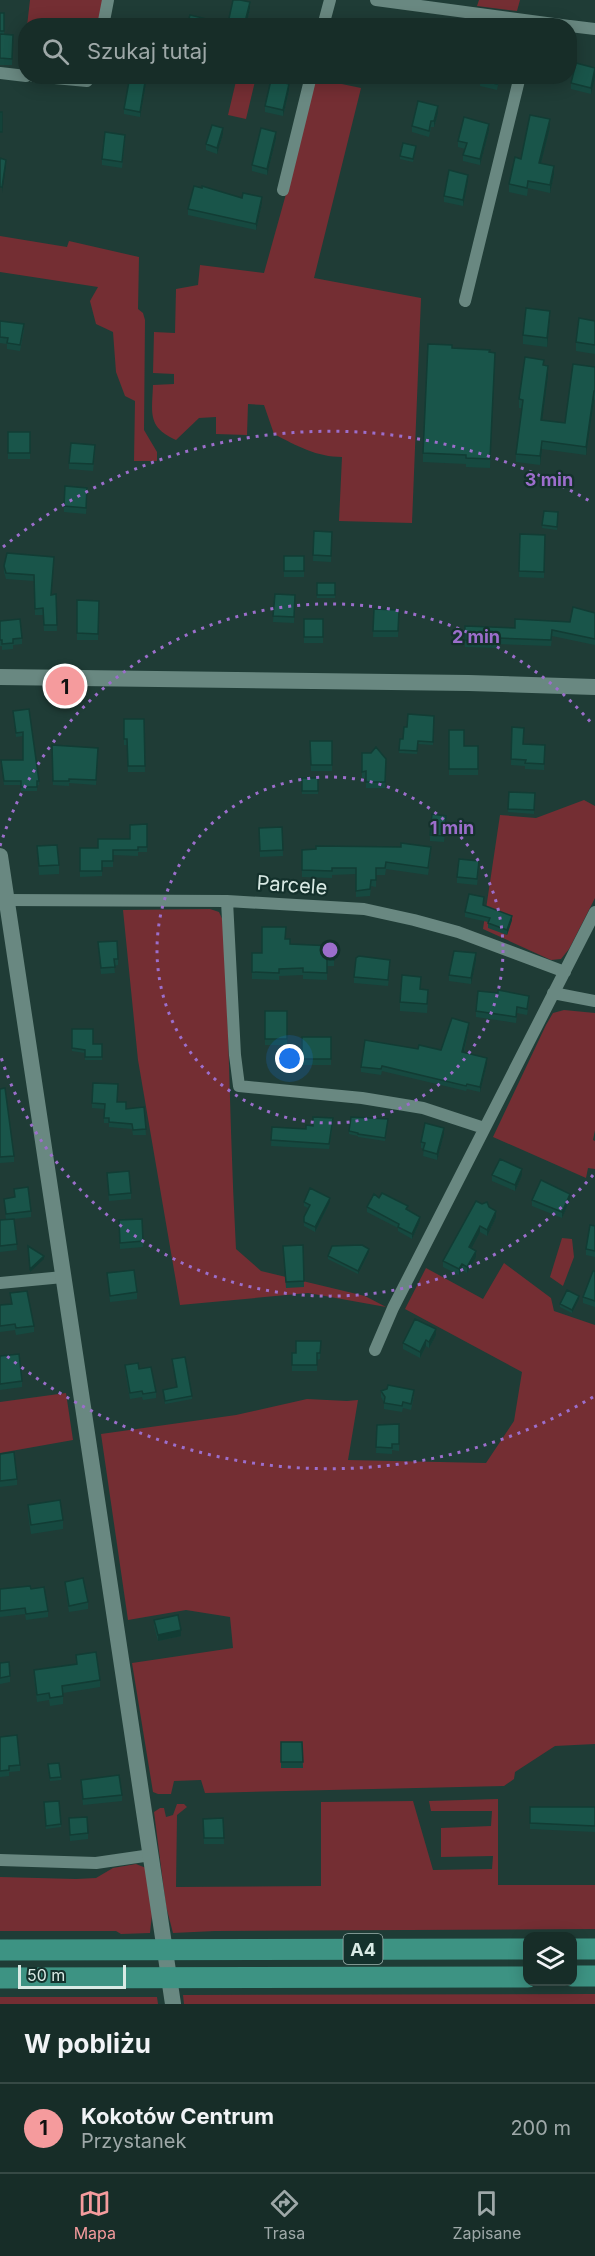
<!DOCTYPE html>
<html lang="pl">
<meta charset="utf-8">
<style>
body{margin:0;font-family:Inter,sans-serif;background:#243934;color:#f1f3f6}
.controls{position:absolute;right:18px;bottom:18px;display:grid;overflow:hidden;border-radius:12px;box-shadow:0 3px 15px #0003}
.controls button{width:54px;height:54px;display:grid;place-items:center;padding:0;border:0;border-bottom:2px solid #364945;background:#172d28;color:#f1f3f6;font:30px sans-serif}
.scale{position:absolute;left:18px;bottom:15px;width:108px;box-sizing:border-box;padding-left:6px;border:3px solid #d9eae5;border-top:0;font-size:16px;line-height:21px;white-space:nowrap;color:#d9eae5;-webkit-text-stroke:4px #14312c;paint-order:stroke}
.you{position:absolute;left:290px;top:1059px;width:21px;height:21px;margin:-15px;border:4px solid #fff;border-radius:50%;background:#1a73e8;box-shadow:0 0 0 9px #1a73e833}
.badge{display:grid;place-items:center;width:39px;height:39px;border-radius:50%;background:#f59b9d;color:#111;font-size:20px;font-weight:700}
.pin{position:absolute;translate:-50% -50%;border:3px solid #fff;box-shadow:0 2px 6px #0006}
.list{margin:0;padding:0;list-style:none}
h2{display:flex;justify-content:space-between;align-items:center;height:78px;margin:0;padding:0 24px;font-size:26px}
h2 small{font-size:20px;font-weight:400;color:#9ea8a8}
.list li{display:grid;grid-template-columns:39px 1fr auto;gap:18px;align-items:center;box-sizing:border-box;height:90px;padding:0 24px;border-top:2px solid #364945}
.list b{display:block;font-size:22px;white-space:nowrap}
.list p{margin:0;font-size:20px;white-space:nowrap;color:#9ea8a8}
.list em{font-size:20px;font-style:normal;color:#9ea8a8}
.icon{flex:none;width:33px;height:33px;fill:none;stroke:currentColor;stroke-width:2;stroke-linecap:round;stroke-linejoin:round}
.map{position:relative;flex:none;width:595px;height:2004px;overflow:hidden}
.search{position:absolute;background:#172d28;box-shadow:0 3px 15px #0003;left:18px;right:18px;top:18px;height:66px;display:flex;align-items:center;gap:15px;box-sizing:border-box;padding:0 21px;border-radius:24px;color:#9ea8a8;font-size:22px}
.sheet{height:168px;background:#172d28}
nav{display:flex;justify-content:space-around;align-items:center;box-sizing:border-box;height:84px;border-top:2px solid #364945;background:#172d28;font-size:16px;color:#9ea8a8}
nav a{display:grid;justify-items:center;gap:3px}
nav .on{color:#f59b9d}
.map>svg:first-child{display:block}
.green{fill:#742e33}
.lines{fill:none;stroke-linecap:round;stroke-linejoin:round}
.street{stroke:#698881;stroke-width:12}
.secondary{stroke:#698881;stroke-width:16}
.highway{stroke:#3d9383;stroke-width:21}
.wall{fill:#164940}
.shaded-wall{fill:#123c34}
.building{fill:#19554a;stroke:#123c34;stroke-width:1.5}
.ring{fill:none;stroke:#9c6ecc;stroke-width:3;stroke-dasharray:3 6}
.labels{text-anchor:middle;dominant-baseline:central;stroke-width:4.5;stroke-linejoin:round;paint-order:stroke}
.shield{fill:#14312c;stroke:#9eb2ae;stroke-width:1.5}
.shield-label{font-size:18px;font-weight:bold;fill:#d9eae5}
.street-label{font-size:20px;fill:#d9eae5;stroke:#14312c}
.centre{fill:#9c6ecc;stroke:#14312c;stroke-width:3}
.ring-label{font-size:18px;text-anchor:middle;font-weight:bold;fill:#9c6ecc;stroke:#14312c;stroke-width:4.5;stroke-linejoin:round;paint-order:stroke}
</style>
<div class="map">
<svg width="595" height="2004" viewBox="0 0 595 2004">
<rect width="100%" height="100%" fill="#1f3c36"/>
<path class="green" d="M30,0H103L98,25L27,26Z
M479,0H520L517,11L477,6Z
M237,77H256L246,119L228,115Z
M313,78L361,88L314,278L421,298L412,523L339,521L342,457C317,457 297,446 274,434L264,405L248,404L247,435L216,434V417L199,418L176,440C147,427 152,413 153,385L174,384V374L153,373L154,332L175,333L176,289L198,285L200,265L264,273L286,194Z
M0,236L67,247L69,241L139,257L138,309L143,313L145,320L144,430L157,452V461H134L135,401L125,396L116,372L113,332L96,324L90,301L98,287L0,272Z
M584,800L595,806V898L569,949L561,959L551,960L483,929L500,815L536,818Z
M210,909L219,912L224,923C229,1032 230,1140 236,1249L261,1271L365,1296L386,1307L308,1293L180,1305L138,1060L123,910Z
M564,1010L595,1013V1130L593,1140L595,1141V1169L588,1168L586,1178L493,1137L546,1025L553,1013Z
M562,1238L572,1239L574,1257L563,1286L550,1277Z
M504,1263L551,1298L554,1311L595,1325V1744L555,1746L515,1772L514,1779L504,1786L205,1793L201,1780L174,1781L171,1794H158L153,1792L132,1663L233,1648L230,1617L186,1610L128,1620L101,1434L236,1415L307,1399L347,1401L358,1400L348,1460L486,1463L514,1421L522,1372L405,1309L426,1268L483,1299Z
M66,1393L73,1440L0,1453V1402Z
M498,1799V1885H595V1929L215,1931L173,1933L166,1906L154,1812L160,1808H164L166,1817L173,1815L177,1804H184L187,1807L177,1815L176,1887L321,1886V1802L413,1801L433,1870L492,1869L493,1856L441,1857V1828L491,1826L492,1811H431L429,1801Z
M136,1864L146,1868L152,1914L150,1933L121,1934L116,1931H0V1877L76,1879L96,1878L113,1868Z
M595,1994V2004H184L183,1995Z
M0,1997H157L158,2004H0Z"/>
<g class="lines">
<path class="street" d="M376,0L569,26
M103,26L108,0
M323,26L330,0
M570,26L595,29
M0,73L26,76
M33,76L87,81L88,76
M283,190L311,76
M465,301L520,76
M6,900L227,901L364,909L414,920L458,932L565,972
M227,901L235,1055L239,1086L362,1098L423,1108L484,1128
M553,993L595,1001
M0,1283L63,1277
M375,1350L393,1308L595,912
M0,1860L96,1863L151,1855"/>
<path class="secondary" d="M0,677L469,683L595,687
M0,856L173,2004"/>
<path class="highway" d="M572,1949H595
M0,1950L528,1949
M572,1976H595
M0,1978L528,1977"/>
</g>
<path class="wall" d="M250,8L246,26H228V23Z
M0,13H4V35H13L12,65H0Z
M595,68V77L591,94L571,89V83Z
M130,76H147L140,117L124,114V109Z
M383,76H405L403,83L383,78Z
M481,76H500L497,90L480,86Z
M289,90L283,116L265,112V106Z
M438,113L434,127H431L429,137L412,132V126Z
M550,127L541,163L554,174L550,193L528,188L527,196L509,192V184L521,159Z
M489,130L480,165L463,161V155L465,149L458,147V141Z
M223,134L217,154L206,150V144Z
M276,138L267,175L252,171V165Z
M125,141L122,168L102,165V159Z
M416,149L413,162L400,159V156Z
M468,181L463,206L444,202V196Z
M242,198L262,203L256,230L188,215V209Z
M550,320L547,347L523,344V335Z
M0,321L24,330L20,351L7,349V344L0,343Z
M595,321V354L576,351V342Z
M452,348L495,353L490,468L466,467V464L423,462V453Z
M544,365L548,375L542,420L565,423L595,367V400H594L586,455L542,449L540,465L516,462V454L522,408H519V399Z
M8,432H30V459H8Z
M95,451L93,471L69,469V463Z
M87,494L86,514L64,512V506Z
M544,511L558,512L557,530L542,528Z
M314,531L332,532L331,562L313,561Z
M520,534L545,535L544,578L519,577Z
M284,556H304V577H284Z
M54,557L51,595L56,594L57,631H44L43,615H35L34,581L6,579L4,572V566Z
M317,583H335V598H317Z
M275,594L295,595L294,623L273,622Z
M77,600L99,601L98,640H77Z
M374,609L399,610L398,637H373Z
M595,613V645L552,636L551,646L498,644V648L465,647V626L515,628L570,622Z
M304,619H323V643H304Z
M0,621L22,638V644L13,645V649L2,650V646H0Z
M29,709L39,785H37V791H21V785H4L1,760H23V736L16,737L13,711Z
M434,716L433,745L418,744L417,754L399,753L400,739H403L407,727Z
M124,719H144L145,772H128L127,745H124Z
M512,727L524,744L545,745L544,770L525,769V766L511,765Z
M449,730L464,746H478V775H449Z
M310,741H332V771H311Z
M52,745L98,748L96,785L69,783V786L53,785Z
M362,753L386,759L385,788H366V778H362Z
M302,778H318V794H302Z
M509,792L535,793L534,814L508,812Z
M446,822L444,842L430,841V835Z
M147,824V852H138V856L113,855V867H102V876L80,877V848H98L130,839Z
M282,827L283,856L260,857L259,828Z
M37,846L59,865V874L39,875Z
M302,850L431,854L428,875L386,869L385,875H376V887L371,886L370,896L356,897V874L332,875V878L302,877Z
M479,867L477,885L457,883V877Z
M484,901L483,905L512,920L507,935L488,928V922L465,917V912Z
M285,939L290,944L334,946V966H327V980L303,979V975L279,976V980L252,979V953H262Z
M98,942L118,959V965L114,966L115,973L101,974Z
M476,960L471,984L449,981V975Z
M390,966L388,986L354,983V977Z
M421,990L428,999L427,1013L400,1011V1002Z
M529,1002L527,1015L517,1013L516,1023L476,1017V1011Z
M265,1011H287V1045H265Z
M469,1028L464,1052L487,1063L480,1092L467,1089L466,1091L382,1071L381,1075L361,1072V1067L441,1050Z
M72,1029L93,1044H102V1060H85V1053L72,1051Z
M302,1037H331V1065H302Z
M0,1089L14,1156V1162L0,1163Z
M117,1102L126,1109L144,1107L146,1135H133L132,1129L109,1127V1123H104V1109L92,1108V1103Z
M388,1119L385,1141L358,1137V1136L349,1134V1131Z
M333,1124L329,1149L271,1146L272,1127L306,1129L313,1126Z
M444,1134L437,1160L423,1156L424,1149L421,1148V1142Z
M107,1173L131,1193V1199L109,1201Z
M492,1175H522L515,1191L492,1181Z
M14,1189L31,1211V1217L14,1219L17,1250L0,1252V1220H6L4,1199L14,1197Z
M379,1198L408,1209L420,1221L412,1239L398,1231V1228L367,1212V1207Z
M532,1200H570L562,1218L532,1206Z
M304,1202H330L315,1232L304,1226V1217L308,1208L304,1206Z
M489,1207L496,1217L487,1236L480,1232L471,1248L476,1257L467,1273L462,1270L459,1275L443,1267V1261Z
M119,1220L143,1241V1247L120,1249Z
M595,1226V1257L586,1255V1249Z
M303,1245L304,1287L286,1288L283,1246Z
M369,1252L358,1274L328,1259V1256Z
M595,1271V1307L583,1303V1297Z
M107,1273L137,1292V1299L110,1302Z
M10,1293L34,1326V1332L16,1335L15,1330L0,1332V1305L11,1304Z
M579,1299L572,1313L560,1307V1304Z
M436,1335L429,1348L426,1346L420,1358L403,1349V1343Z
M321,1341L320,1359L317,1360V1371H292V1353H296Z
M0,1356L22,1381V1387L0,1390Z
M172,1359L192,1396V1399L165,1404L163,1390L177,1388Z
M125,1365L139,1369L156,1392V1398L143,1400L142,1397L130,1399L125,1371Z
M381,1391L414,1396L411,1410L403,1408L402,1412L384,1409V1402L381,1397Z
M399,1424V1451L392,1450V1454L376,1453L377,1425Z
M0,1454L17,1479V1485L0,1487Z
M28,1505L63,1520V1529L31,1534L28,1514Z
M65,1582L88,1602V1609L69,1612L65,1588Z
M0,1589H31L48,1611V1617L26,1620L25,1614L0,1617Z
M154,1620L181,1636L158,1641L154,1626Z
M76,1655L100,1680V1687L63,1693V1704L50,1706L49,1700L37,1702L34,1677V1670L76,1664Z
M0,1663L10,1676V1682L0,1684Z
M0,1737L20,1765V1771L9,1772V1776L0,1777Z
M281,1742H302L303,1768H281Z
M48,1767L61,1777V1780L50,1781Z
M81,1780L122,1795V1801L83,1805Z
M44,1805L61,1824V1827L46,1829Z
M530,1807H595V1832L530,1829Z
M69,1818L88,1833V1839L70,1841Z
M223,1818L224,1844H204L203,1819Z"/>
<path class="shaded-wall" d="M250,2V8L246,26H244Z
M595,70V77L591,94V88Z
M146,76H147L140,117V112Z
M289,84V90L283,116V110Z
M438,106V113L434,127V121Z
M550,119V127L539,171V163Z
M489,124V130L480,165V159Z
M223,128V134L217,154V148Z
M276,132V138L267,175V169Z
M6,160V166L2,193V187Z
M554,166V174L550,193V185Z
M468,175V181L463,206V200Z
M262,197V203L256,230V224Z
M550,311V320L547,347V338Z
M548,366V375L541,429V420Z
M594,391V400L586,455V447Z
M542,441V449L540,465V456Z
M512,916V920L507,935V930Z
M476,953V960L471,984V978Z
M469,1023V1028L462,1058V1052Z
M487,1058V1063L480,1092V1087Z
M444,1128V1134L437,1160V1154Z
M522,1169V1175L515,1191V1185Z
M570,1194V1200L562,1218V1212Z
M330,1198V1202L315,1232V1227Z
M496,1211V1217L487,1236V1230Z
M420,1217V1221L412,1239V1234Z
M480,1226V1232L469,1253V1247Z
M369,1249V1252L358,1274V1271Z
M476,1251V1257L467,1273V1267Z
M44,1256V1259L30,1272V1269Z
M462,1264V1270L459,1275V1269Z
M579,1296V1299L572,1313V1310Z
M436,1329V1335L429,1348V1342Z
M426,1340V1346L420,1358V1352Z
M181,1630V1636L158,1641V1635Z"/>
<path class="building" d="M233,0H240L250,2L244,26H240L228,23Z
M0,13H4V31H0Z
M190,15L215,21L214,26H187Z
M441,22L460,25L440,26Z
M0,34L13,35L12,59L0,58Z
M576,63L595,68L591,88L571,83Z
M130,76H146L140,112L124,109Z
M481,76H498L497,84L480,80Z
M271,80L289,84L283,110L265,106Z
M418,101L438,106L434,121H431L429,131L412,126Z
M0,112H2V132H0Z
M530,115L550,119L539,163L554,166L550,185L528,181L527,188L509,184L515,157L521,159Z
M464,117L489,124L480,159L463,155L467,143L458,141Z
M212,125L223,128L217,148L206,144Z
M261,128L276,132L267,169L252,165Z
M105,132L125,135L122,162L102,159Z
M403,143L416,146L413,159L400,156Z
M0,158L6,160L2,187H0Z
M449,170L468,175L463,200L444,196Z
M194,186L202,188V186L242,198L243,193L262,197L256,224L188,209Z
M526,308L550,311L547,338L523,335Z
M579,318L595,321V345L576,342Z
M0,321L24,324L20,345L7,343L8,338L0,337Z
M428,344L452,345V348L490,350L489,352L495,353L490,459L466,458V455L423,453Z
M525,357L544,360L543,365L548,366L541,420L565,423L573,364L595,367V391H594L586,447L542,441L540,456L516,454L523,400L519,399Z
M8,432H30V453H8Z
M71,443L95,445L93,464L69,463Z
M65,486L87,488L86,508L64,506Z
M544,511L558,512L557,527L542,525Z
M314,531L332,532L331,556L313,555Z
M520,534L545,535L544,572L519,571Z
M7,553L54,557L51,595L56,594L57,625H44L43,608L35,609L34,575L6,573L4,566Z
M284,556H304V571H284Z
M317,583H335V595H317Z
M275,594L295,595L294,617L273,616Z
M77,600L99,601L98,634L77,633Z
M573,607L595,613V639L552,630L551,640L498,638V642L465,640V626L515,628V619L570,622Z
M374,609L399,610L398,631H373Z
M20,619L22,638L13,639V643L2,644V640H0V621Z
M304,619H323V637H304Z
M29,709L39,781H37V787H21V781H4L1,760H23V732L16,733L13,711Z
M408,714L434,716L433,742L418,741L417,751L399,750L400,739H403L404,727H407Z
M124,719H144L145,766H128L127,739H124Z
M512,727L524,728L523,744L545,745L544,764L525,763L526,760L511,759Z
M449,730H464V746H478V769H449Z
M310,741H332V765H311Z
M52,745L98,748L96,780L69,779V781H53Z
M376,747L386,759L385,782H366V771L362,772V753H371Z
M302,778H318V791H302Z
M509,792L535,793L534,810L508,809Z
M432,814L446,816L444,836L430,835Z
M147,824V847H138V850H113V861H102V871H80V848H98V839H130V825Z
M282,827L283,850L260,851L259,828Z
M401,843L431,847L428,868L386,862L385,868H376V880H371L370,889L356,891V868H332V871L302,870V850L316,849V846L401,847Z
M57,845L59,865L39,866L37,846Z
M459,859L479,861L477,879L457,877Z
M469,894L484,897L483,905L512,916L507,930L488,923L490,918L465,912Z
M262,927H286L285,939H290V944L334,946V960L327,959V973L303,972V968L279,969V973L252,972V953H262Z
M117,941L118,959H114L115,967L101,968L98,942Z
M454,951L476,953L471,978L449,975Z
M359,956L390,960L388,980L354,977L356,958Z
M402,975L421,977L420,989L428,990L427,1004L400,1002Z
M498,990L529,996L527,1009L517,1007L516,1017L476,1011L478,991L498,993Z
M265,1011H287V1039H265Z
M452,1018L469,1023L462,1052L487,1058L480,1087L467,1084L466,1086L382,1066L381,1069L361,1067L365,1040L418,1049L419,1045L441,1050Z
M72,1029H93V1044H102V1057H85V1050L72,1048Z
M302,1037H331V1059H302Z
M93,1083L118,1084L117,1102H126V1109L144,1107L146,1129L133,1130L132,1124L109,1122V1118H104L105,1104L92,1103Z
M5,1088L14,1156L0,1157V1089Z
M313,1117L333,1118L329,1144L271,1140L272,1127L306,1129V1125L313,1126Z
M351,1117L388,1119L385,1138L358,1134V1133L349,1131Z
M425,1123L444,1128L437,1154L423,1150L425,1143L421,1142Z
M500,1159L522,1169L515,1185L492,1175Z
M129,1171L131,1193L109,1195L107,1173Z
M541,1180L570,1194L562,1212L532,1200Z
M28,1187L31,1211L6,1214L4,1199L15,1197L14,1189Z
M310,1188L330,1198L315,1227L304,1222V1217L310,1205L304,1202Z
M382,1193L408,1206L406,1209L420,1217L412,1234L398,1227L399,1224L367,1207L374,1194L379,1198Z
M476,1201L482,1204L487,1202L489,1207L496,1211L487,1230L480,1226L469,1247L476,1251L467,1267L462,1264L459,1269L443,1261Z
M14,1219L17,1244L0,1246V1220Z
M142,1219L143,1241L120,1243L119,1220Z
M590,1225L595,1226V1251L586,1249Z
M303,1245L304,1281L286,1282L283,1246Z
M362,1245L369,1249L358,1271L328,1256L332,1246Z
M28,1246L44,1256L30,1269Z
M134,1270L137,1292L110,1296L107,1273Z
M593,1271H595V1301L583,1297Z
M567,1290L579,1296L572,1310L560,1304Z
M27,1291L34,1326L16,1328L15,1324L0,1326V1305L12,1304L10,1293Z
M415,1319L436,1329L429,1342L426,1340L420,1352L403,1343Z
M296,1341H321L320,1353H317V1365H292V1353H296Z
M19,1354L22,1381L0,1384V1356Z
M185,1357L192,1396L165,1401L163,1390L177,1387L172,1359Z
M138,1363L139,1369L151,1367L156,1392L143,1394L142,1391L130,1393L125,1365Z
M388,1385L414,1390L411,1404L403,1402L402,1406L384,1403L385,1397L381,1391L387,1389Z
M399,1424V1444H392V1448L376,1447L377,1425Z
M14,1452L17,1479L0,1481V1454Z
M60,1500L63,1520L31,1525L28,1505Z
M83,1578L88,1602L69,1606L65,1582Z
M30,1586L31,1589L44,1587L48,1611L26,1614L25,1608L0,1611V1589Z
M178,1615L181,1630L158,1635L154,1620Z
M96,1652L100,1680L62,1686L63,1696L50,1698L49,1693L37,1695L34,1670L77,1664L76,1655Z
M9,1662L10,1676L0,1678V1663Z
M17,1735L20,1765L9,1766V1770L0,1771V1737Z
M281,1742H302L303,1762H281Z
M59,1763L61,1777L50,1778L48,1764Z
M119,1775L122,1795L83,1799L81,1780Z
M59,1801L61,1824L46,1826L44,1802Z
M530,1807H595V1826L530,1823Z
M87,1817L88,1833L70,1835L69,1818Z
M223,1818L224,1838H204L203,1819Z"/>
<g class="ring">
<circle cx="330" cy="950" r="173"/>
<path d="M593 1175A346 346 0 0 1 0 1054M0 846A346 346 0 0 1 593 725"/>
<path d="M593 1397A519 519 0 0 1 3 1353M3 547A519 519 0 0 1 593 503"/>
</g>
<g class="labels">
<rect class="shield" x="343.5" y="1934" width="39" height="30" rx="4.5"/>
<g class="shield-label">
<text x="363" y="1949">A4</text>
</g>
<g class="street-label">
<text transform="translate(292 885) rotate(4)">Parcele</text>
</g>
</g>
<circle cx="330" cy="950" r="9" class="centre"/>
<g class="ring-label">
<text x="549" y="486">3 min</text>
<text x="476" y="643">2 min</text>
<text x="452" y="834">1 min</text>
</g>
</svg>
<div class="controls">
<button><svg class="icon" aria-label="layers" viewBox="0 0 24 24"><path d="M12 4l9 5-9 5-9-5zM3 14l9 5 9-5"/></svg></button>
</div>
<div class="scale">50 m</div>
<div class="you"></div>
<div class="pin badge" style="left:65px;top:686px">1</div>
<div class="search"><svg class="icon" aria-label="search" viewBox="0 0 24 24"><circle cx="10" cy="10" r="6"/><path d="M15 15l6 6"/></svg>Szukaj tutaj</div>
</div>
<section class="sheet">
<h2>W pobliżu<small></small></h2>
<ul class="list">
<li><span class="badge">1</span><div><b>Kokotów Centrum</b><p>Przystanek</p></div><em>200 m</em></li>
</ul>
</section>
<nav>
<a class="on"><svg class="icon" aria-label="map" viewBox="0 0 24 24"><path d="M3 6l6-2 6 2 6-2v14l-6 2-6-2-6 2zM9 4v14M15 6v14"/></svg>Mapa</a>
<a><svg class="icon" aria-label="directions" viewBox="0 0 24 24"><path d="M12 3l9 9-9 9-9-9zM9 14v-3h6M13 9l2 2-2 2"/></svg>Trasa</a>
<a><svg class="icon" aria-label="saved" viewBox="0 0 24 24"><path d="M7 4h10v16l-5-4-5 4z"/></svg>Zapisane</a>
</nav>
